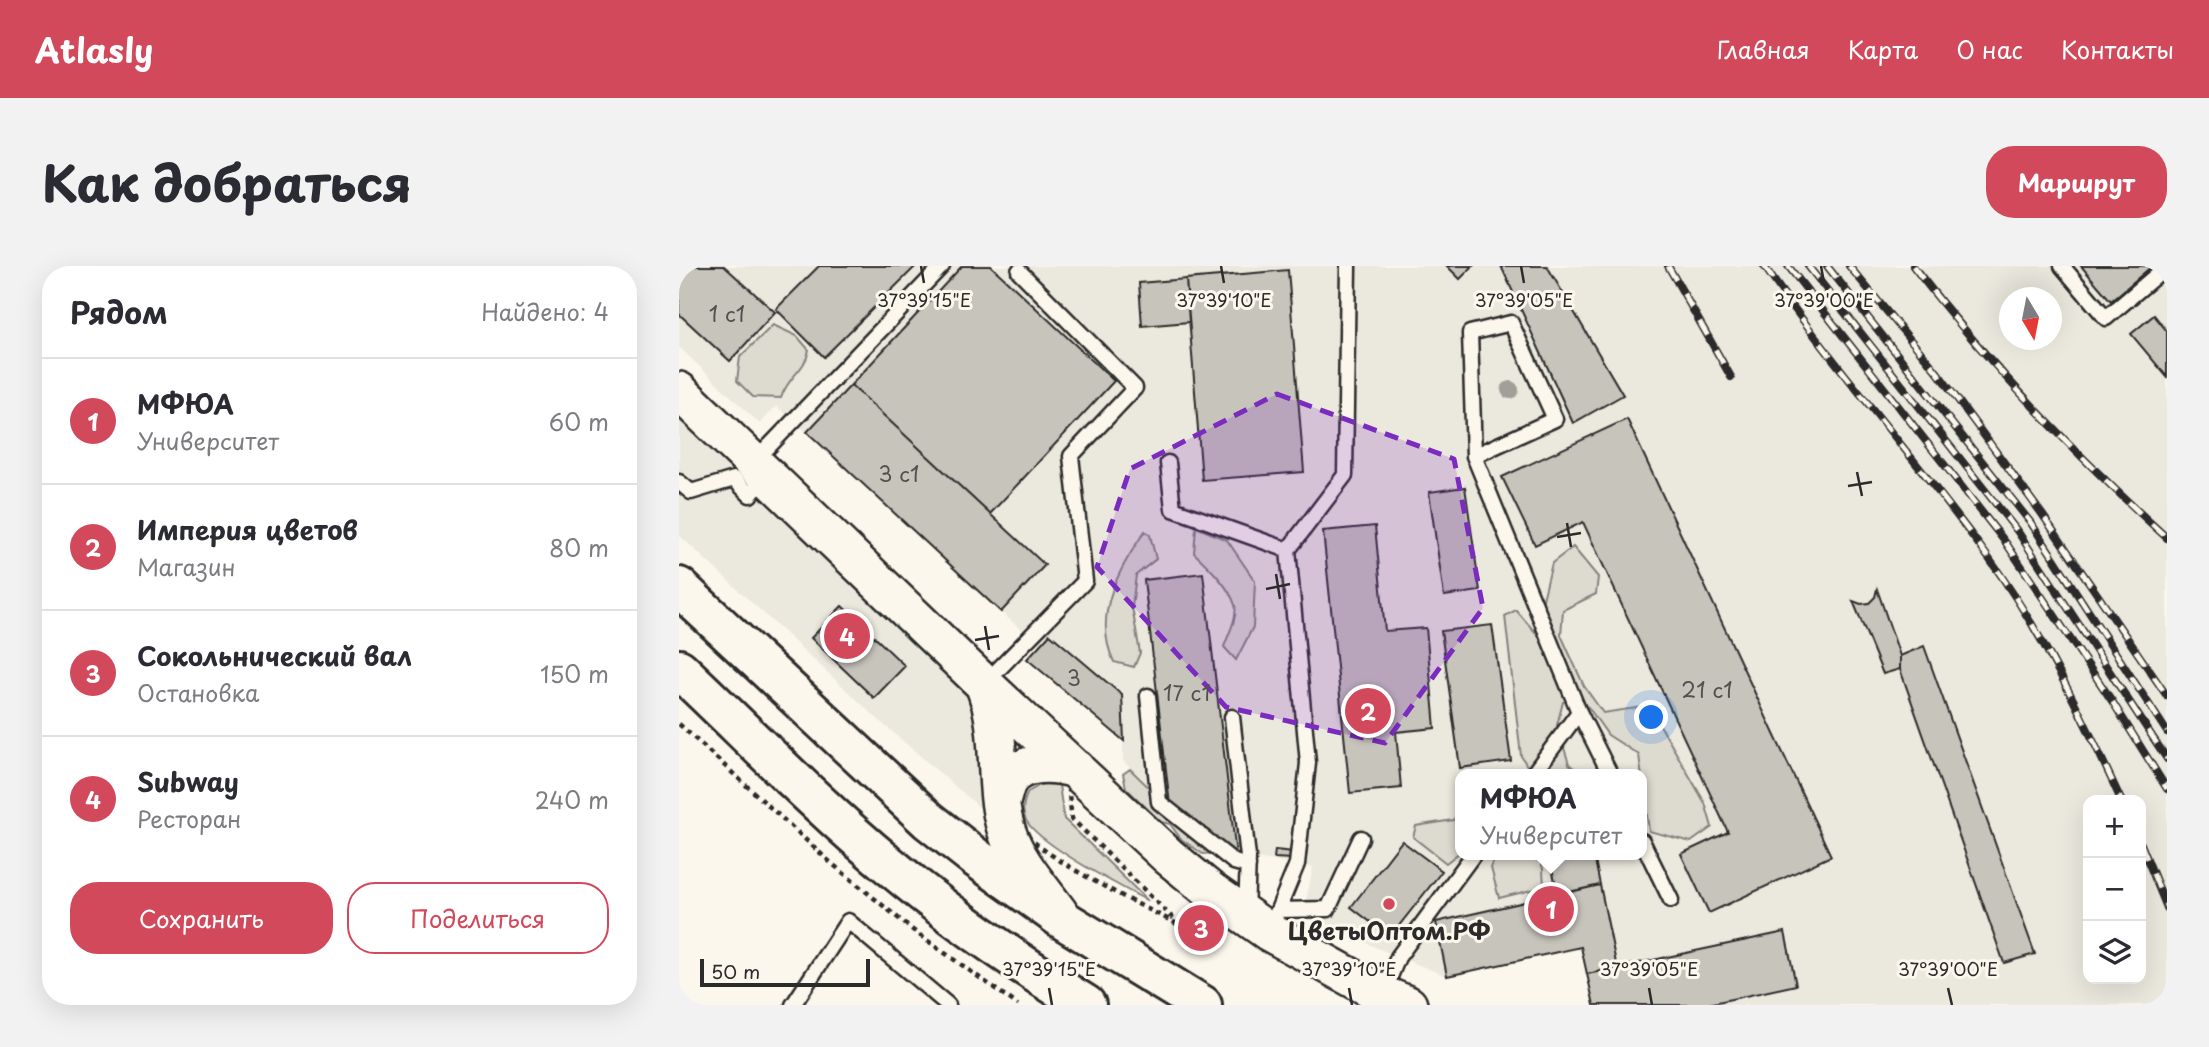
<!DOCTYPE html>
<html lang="ru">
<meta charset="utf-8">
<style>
body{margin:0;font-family:"Playpen Sans",sans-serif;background:#f2f2f3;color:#2b2b33}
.controls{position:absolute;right:21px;bottom:21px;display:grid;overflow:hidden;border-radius:14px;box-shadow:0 7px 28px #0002}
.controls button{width:63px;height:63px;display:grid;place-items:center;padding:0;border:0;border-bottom:2px solid #e1e1e2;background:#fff;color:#2b2b33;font:35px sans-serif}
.compass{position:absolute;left:1320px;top:21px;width:63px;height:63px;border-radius:50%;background:#fff;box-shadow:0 7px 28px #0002;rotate:170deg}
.scale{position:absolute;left:21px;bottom:18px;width:170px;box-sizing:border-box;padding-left:7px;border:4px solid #2b2b2b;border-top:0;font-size:19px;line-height:24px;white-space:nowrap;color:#2b2b2b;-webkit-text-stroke:5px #fbf7ec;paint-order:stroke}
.you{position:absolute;left:973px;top:452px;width:24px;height:24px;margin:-18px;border:5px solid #fff;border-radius:50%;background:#1a73e8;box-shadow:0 0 0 10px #1a73e833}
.badge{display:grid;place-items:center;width:46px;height:46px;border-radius:50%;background:#d1495b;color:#fff;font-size:23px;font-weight:700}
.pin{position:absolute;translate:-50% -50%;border:4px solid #fff;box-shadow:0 2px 7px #0006}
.popup{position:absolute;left:776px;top:503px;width:192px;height:91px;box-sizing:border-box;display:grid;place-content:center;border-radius:14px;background:#fff;filter:drop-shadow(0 2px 5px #0005);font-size:23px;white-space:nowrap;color:#7c7c81}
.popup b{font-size:26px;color:#2b2b33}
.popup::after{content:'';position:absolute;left:50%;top:100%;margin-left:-14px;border:14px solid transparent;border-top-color:#fff}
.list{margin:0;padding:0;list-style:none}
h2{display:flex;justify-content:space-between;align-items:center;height:91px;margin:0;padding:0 28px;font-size:30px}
h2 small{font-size:23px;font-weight:400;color:#7c7c81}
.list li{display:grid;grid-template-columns:46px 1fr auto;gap:21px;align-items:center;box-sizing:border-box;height:126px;padding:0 28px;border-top:2px solid #e1e1e2}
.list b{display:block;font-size:26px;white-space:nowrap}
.list p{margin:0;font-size:23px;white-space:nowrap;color:#7c7c81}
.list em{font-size:23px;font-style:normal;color:#7c7c81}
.actions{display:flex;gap:14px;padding:21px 28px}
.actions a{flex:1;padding:16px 0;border:2px solid #d1495b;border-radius:28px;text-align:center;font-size:24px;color:#d1495b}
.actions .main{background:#d1495b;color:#fff}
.icon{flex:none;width:38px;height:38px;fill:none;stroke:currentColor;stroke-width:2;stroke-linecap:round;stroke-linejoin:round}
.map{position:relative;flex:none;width:1488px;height:739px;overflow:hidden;border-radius:28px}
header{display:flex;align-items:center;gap:42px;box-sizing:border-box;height:98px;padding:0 35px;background:#d1495b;color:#fff}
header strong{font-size:33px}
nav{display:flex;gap:38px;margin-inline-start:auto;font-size:24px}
.intro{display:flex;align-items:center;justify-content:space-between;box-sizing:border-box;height:168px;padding:0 42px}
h1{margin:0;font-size:49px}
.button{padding:18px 32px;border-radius:28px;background:#d1495b;color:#fff;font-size:24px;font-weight:700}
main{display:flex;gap:42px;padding:0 42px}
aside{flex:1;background:#fff;border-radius:28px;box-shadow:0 7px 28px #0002}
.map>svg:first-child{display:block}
.built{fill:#ebe8de;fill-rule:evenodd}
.green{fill:#dddad0;stroke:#84827e;stroke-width:2}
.building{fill:#c7c4bc;stroke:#2b2b2b;stroke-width:2}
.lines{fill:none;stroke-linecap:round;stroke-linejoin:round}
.lane-casing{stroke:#2b2b2b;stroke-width:19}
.secondary-casing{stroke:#2b2b2b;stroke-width:42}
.primary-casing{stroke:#2b2b2b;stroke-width:44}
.path{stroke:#2b2b2b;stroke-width:4.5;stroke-dasharray:5 5;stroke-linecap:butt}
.lane{stroke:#fbf7ec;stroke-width:14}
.secondary{stroke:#fbf7ec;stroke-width:37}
.primary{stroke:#fbf7ec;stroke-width:38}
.rail-casing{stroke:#2b2b2b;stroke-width:8}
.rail{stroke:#fbf7ec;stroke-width:5;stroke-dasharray:16;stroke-linecap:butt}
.tree{fill:#a19f98}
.marked{fill:#7b2cbf;fill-opacity:0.2;stroke:#7b2cbf;stroke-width:5;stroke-dasharray:14 9;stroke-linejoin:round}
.ticks{fill:none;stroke:#2b2b2b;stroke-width:2.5}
.poi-dot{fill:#d1495b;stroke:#fbf7ec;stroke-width:2.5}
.labels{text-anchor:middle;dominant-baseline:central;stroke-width:6;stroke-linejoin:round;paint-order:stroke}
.number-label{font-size:21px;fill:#52514f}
.poi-label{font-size:24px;font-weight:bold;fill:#2b2b2b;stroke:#fbf7ec}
.ticks-label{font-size:18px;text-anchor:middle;fill:#2b2b2b;stroke:#fbf7ec;stroke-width:6;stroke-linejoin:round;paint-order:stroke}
</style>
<header>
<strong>Atlasly</strong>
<nav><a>Главная</a><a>Карта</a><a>О нас</a><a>Контакты</a></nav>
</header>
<div class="intro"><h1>Как добраться</h1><a class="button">Маршрут</a></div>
<main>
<aside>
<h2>Рядом<small>Найдено: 4</small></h2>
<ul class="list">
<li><span class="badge">1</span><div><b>МФЮА</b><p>Университет</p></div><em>60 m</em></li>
<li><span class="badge">2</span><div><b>Империя цветов</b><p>Магазин</p></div><em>80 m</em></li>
<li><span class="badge">3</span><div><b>Сокольнический вал</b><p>Остановка</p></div><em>150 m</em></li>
<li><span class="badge">4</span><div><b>Subway</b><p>Ресторан</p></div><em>240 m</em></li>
</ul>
<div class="actions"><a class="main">Сохранить</a><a>Поделиться</a></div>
</aside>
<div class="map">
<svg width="1488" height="739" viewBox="0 0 1488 739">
<rect width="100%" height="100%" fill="#fbf7ec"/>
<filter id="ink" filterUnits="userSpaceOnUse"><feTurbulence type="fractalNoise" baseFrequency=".0143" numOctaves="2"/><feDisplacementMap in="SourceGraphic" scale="14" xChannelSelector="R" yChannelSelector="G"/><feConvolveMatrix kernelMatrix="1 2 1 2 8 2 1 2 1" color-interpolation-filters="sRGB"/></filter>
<g filter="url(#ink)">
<path class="built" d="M0,0H1488V739H915L902,682L768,710L719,691L624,649L634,601L557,589L491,539L444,495V475L348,393L360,379L322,346L128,166L97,140L81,158L0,81ZM1330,32H1372V74H1330ZM781,508H963V589H781ZM1409,534H1462V713H1409Z
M0,144L291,424L314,553L203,457L0,269Z"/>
<path class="green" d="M94,59L118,70L130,84C126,105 109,110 102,132L74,131L58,115L61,91Z
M517,261L548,274L576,315L574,361L557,394L545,381C549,369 559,351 556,339C550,320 529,300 515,287Z
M466,265L471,269L477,293L457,309L453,341L461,387L455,401L435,396C413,350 439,304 466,265Z
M894,281L919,311L917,328L884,344L882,369L905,420L924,447L970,440L1026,537L1033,561L1012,576L970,565L960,489L929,469L909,441L884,436L878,459L890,498L901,508H853L842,490L826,350L837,344L856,366L873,297Z
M451,503L537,587L524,588L502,573L491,558L482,556L447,522L444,508Z
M363,518L380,519L385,553L469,635C444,622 355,576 346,552C342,543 345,534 349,526Z
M781,546V586L767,597L734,571L737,560L774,554Z
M817,589H860L864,603L865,621L820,632L812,602Z"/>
<path class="building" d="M0,0H45L96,46L51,95L0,48Z
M140,0H237L145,91L97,43Z
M283,0H312L435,115L311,248L172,119Z
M768,0H794L781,13Z
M822,0H868L944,129L894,157Z
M1402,0H1473L1432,35Z
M609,4L625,206L523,214L507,13Z
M507,13L510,56L463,60L460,17Z
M1475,49L1488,65V111L1452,68Z
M172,119L366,299L322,346L128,166Z
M948,153L1152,590L1030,647L1002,588L1049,566L904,256L856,279L823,211Z
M786,221L801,325L765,330L750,226Z
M696,260L706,365L747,362L756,462L717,466L722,522L671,527L644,265Z
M524,307L557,589L491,539L465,314Z
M1198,323L1221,390V403L1204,408L1174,335L1182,338L1190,337L1196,331Z
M163,340L226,400L195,432L132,372Z
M813,359L832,495L781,502L762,365Z
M371,368L443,429L445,475L348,393Z
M1245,380L1356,688L1325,697L1221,403V390Z
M723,575L763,605L711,671L672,641Z
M596,584L614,586L613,593L595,592Z
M870,589H915L921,619L879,629Z
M921,619L938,702L908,708L902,681L768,710L757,656Z
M1106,666L1117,719L1025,739H915L908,708Z"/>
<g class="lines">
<g class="lane-casing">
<path id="lane" d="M1383,0L1427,52L1488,0
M795,190L876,153L832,57L791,67L795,190L900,446L931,508
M75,196L263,0
M489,197L494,243L609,284
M0,216L12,226L55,213L71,229L87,211
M306,417L406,315L392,190L456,122L340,5
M469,430L480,536L555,596L569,600
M553,451L569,591L567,648
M854,508L900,446
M963,575L992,634
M599,644L649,643L682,572
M590,666L618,598L629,497L609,284L666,209L669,0
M704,728L719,691L794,589
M114,739L169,655L269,739"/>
</g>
<g class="secondary-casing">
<path id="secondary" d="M0,125L305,418L489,590L533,626L590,666L704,729L729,739
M305,418C326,468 312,519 328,566C338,596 362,622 380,647
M322,536C324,530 326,520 329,515C343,493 377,497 397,503"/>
</g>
<g class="primary-casing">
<path id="primary" d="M0,321L249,554L296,591L386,655L523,739
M0,403C70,469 137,539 211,600C273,652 339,697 407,739"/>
</g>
<path class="path" d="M0,458L151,596L235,665L339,739
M376,509L388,513L393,553L502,660C468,642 351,588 338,556C332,544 337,531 342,520L361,510Z"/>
<use href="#lane" class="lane"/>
<use href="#secondary" class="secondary"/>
<use href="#primary" class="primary"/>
<g class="rail-casing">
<path id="rail" d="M989,0L1052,111
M1085,0C1153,99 1235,190 1306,287C1362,363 1403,449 1442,534
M1109,0L1327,277L1433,435L1488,523
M1129,0L1339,266L1488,493
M1148,0L1352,257L1488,466
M1170,0L1259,107L1363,248L1488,430
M1234,0C1310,99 1396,188 1488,272
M1462,578L1488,642"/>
</g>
<use href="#rail" class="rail"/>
</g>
<circle class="tree" cx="831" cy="124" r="9"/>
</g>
<path class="marked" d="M598,128L775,193L804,342L706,477L547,441L418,301L451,203Z"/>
<path class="ticks" d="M242,0L245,17M542,0L545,17M842,0L845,17M1142,0L1145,17M1178,206L1183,230M1169,220L1193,216M888,257L892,281M878,271L902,267M597,308L601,333M587,323L611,318M306,360L310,384M296,374L320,370M370,722L373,739M670,722L673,739M970,722L973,739M1269,722L1273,739"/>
<circle class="poi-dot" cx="710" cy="638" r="7"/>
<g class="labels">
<g class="number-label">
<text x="48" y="47">1 с1</text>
<text x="220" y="207">3 с1</text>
<text x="395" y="411">3</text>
<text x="1028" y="423">21 с1</text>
<text x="508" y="426">17 с1</text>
</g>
<g class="poi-label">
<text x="710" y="664">ЦветыОптом.РФ</text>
</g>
</g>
<g class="ticks-label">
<text x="245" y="41">37°39'15"E</text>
<text x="545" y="41">37°39'10"E</text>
<text x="845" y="41">37°39'05"E</text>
<text x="1145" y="41">37°39'00"E</text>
<text x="370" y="710">37°39'15"E</text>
<text x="670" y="710">37°39'10"E</text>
<text x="970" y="710">37°39'05"E</text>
<text x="1269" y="710">37°39'00"E</text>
</g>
</svg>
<div class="controls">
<button>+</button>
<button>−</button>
<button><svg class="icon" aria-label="layers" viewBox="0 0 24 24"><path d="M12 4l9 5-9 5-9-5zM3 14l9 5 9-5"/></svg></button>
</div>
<svg class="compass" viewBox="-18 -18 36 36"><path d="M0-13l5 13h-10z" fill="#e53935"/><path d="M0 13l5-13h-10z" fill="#7c7c81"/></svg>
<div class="scale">50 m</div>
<div class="you"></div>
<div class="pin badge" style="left:872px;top:643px">1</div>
<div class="popup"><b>МФЮА</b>Университет</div>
<div class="pin badge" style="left:689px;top:445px">2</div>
<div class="pin badge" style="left:522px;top:662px">3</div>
<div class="pin badge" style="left:168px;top:370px">4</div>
</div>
</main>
